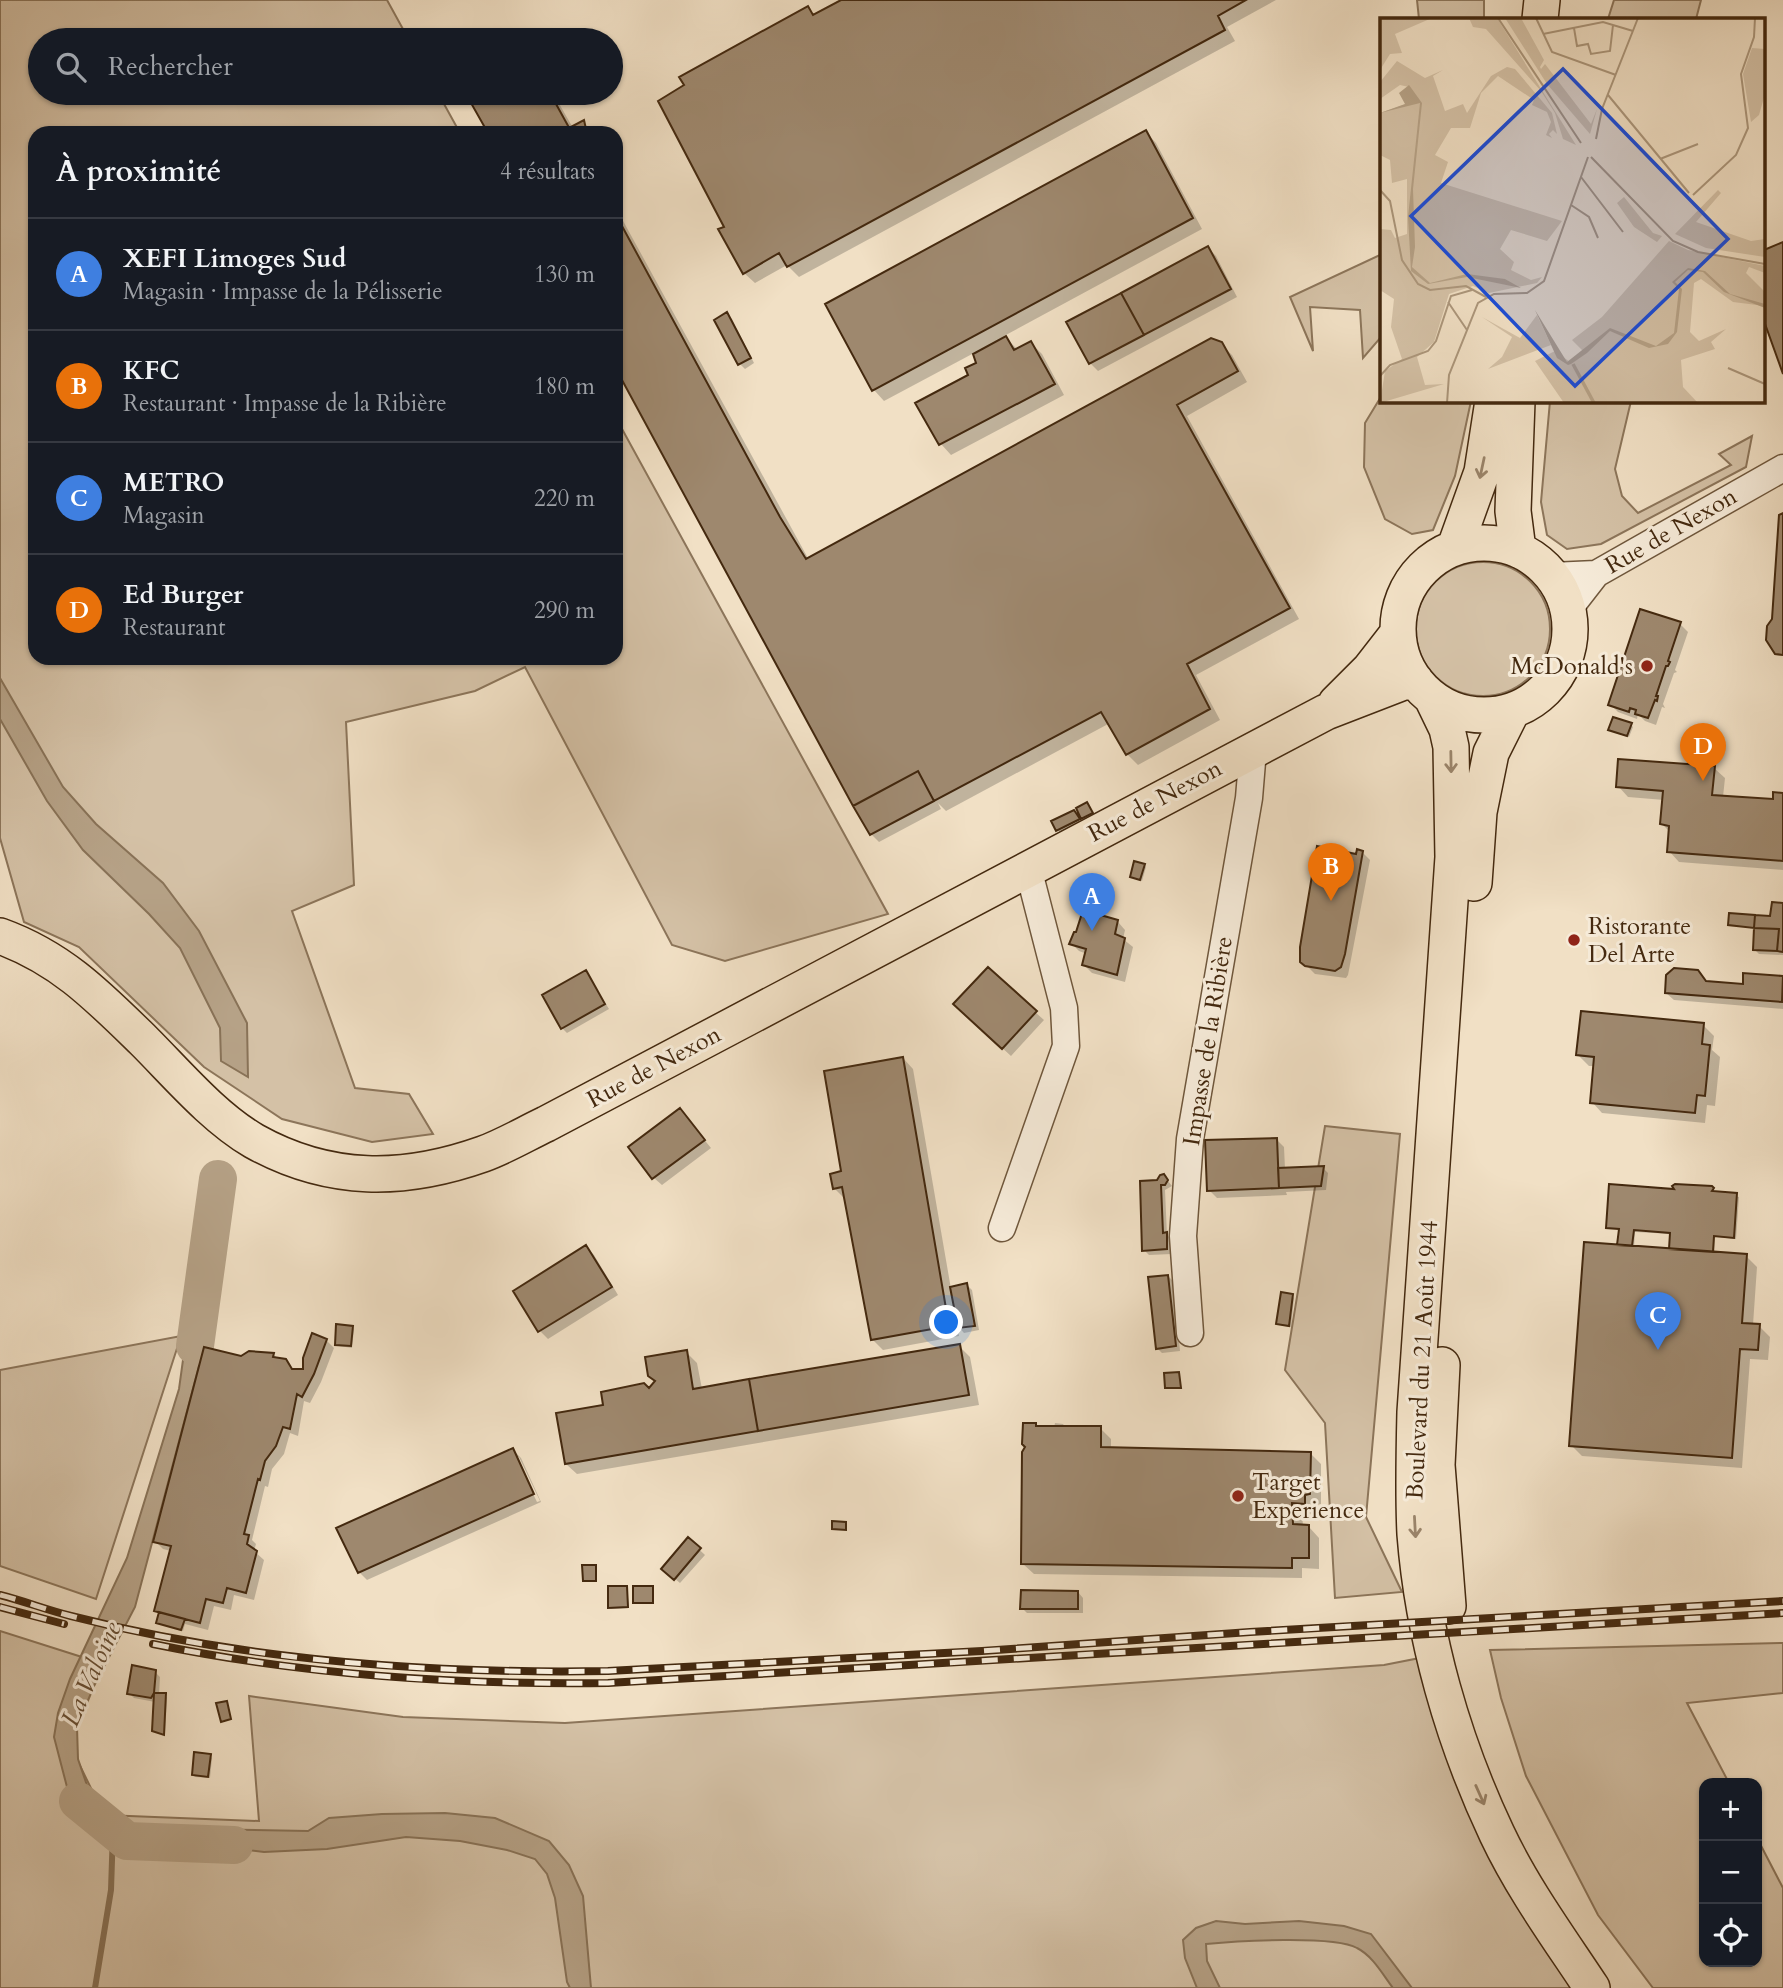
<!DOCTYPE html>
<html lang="fr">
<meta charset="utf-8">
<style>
body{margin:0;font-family:Cardo,serif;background:#242831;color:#f1f3f6}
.controls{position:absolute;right:21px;bottom:21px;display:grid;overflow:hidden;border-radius:14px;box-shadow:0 2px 5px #0004}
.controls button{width:63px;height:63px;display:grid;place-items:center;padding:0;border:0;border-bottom:2px solid #363941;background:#171b24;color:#f1f3f6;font:35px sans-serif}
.you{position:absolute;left:947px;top:1323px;width:24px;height:24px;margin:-18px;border:5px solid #fff;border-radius:50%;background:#1a73e8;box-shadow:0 0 0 10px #1a73e833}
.badge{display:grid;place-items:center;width:46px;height:46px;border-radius:50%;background:#0b8043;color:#fff;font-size:23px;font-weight:700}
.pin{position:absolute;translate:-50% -58px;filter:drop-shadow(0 2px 4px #0008)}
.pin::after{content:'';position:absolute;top:37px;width:24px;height:21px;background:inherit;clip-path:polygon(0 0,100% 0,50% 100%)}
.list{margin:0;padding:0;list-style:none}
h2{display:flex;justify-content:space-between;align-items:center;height:91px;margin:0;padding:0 28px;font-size:30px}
h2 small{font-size:23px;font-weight:400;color:#9ea1a6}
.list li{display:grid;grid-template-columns:46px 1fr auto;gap:21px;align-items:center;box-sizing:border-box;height:112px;padding:0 28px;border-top:2px solid #363941}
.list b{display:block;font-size:26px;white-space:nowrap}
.list p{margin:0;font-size:23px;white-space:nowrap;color:#9ea1a6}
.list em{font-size:23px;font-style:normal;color:#9ea1a6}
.icon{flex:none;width:38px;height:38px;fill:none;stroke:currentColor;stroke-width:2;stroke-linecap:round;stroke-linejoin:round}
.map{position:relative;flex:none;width:1783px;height:1988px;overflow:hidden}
.search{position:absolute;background:#171b24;box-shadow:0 2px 5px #0004;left:28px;top:28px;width:595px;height:77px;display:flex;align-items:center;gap:18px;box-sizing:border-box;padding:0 24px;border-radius:38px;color:#9ea1a6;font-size:26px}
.panel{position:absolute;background:#171b24;box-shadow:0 2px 5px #0004;left:28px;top:126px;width:595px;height:539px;border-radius:21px}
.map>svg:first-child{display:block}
.green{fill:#d4c1a6;stroke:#8c755a;stroke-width:2}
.water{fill:#b6a287;stroke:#887257;stroke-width:2}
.shadow{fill:#0003;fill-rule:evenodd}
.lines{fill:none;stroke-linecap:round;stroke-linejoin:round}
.stream{stroke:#887257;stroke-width:6}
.river{stroke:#b6a287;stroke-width:38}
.building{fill:#9e886e;stroke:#44290f;stroke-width:2}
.minor-casing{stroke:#6f573c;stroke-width:29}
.major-casing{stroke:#44290f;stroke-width:38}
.minor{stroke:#f6ebd9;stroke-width:26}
.major{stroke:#f1e0c5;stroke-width:35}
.rail-casing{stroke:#44290f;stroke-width:8}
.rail{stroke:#f6ebd9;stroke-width:5;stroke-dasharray:16;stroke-linecap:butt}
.oneway{stroke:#9a846a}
.poi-dot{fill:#8f2418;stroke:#f6ebd9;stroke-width:2.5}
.labels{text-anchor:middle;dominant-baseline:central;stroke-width:6;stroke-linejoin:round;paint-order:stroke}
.street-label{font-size:24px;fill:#44290f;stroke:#f6ebd9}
.poi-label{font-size:24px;fill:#44290f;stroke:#f6ebd9;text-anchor:start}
.water-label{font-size:26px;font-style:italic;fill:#664d33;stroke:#f6ebd9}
.inset-river{fill:none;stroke:#b6a287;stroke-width:3.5}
.inset-road{fill:none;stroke:#ac977c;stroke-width:2}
.view{fill:#1d4ed8;fill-opacity:0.15;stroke:#1d4ed8;stroke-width:3.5}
.inset-edge{fill:none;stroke:#44290f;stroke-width:3.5}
</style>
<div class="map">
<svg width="1783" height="1988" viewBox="0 0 1783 1988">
<rect width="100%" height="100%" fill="#f1e0c5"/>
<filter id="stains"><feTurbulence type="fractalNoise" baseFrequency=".00286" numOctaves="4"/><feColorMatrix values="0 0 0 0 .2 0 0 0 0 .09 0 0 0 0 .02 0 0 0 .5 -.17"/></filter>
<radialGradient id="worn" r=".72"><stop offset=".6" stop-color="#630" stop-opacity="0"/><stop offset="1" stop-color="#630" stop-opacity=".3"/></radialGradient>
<path class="green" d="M0,0H387L409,40H40V93H438L460,133H35V658H616V418L888,914L725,961L672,945L525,667L475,691L346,722L354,885L292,911L355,1088L409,1094L433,1134L372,1142L282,1119L204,1067L79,947L24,922L0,838Z
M1417,0H1484V19H1419Z
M1614,0H1701L1696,19H1608Z
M1382,254V336L1363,358L1360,310L1310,307L1313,351L1290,297Z
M1382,395V401H1471L1455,476L1433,530L1412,534L1385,519L1364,467L1365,423Z
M1550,401H1631L1615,469L1622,496L1638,513L1731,465L1719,454L1752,436L1746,467L1601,544L1567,549L1547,535L1541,502Z
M1416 629a67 67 0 1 1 134 0a67 67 0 1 1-134 0Z
M1325,1126L1400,1134L1366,1517L1402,1592L1335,1598L1325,1423L1285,1370Z
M181,1336L96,1599L0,1566V1370Z
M0,1631L85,1658L68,1741L104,1815L259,1821L249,1696L403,1717L565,1723L1384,1665L1420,1658L1577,1988H0Z
M1783,1643V1693L1687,1703L1729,1783H1704V1962H1757V1838L1783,1888V1988H1653L1598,1915L1526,1776L1501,1698L1490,1650Z"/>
<path class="water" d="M0,678L63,787L96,824L163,883L199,931L247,1023L248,1077L221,1061L220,1028L180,948L149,914L83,850L47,801L0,719Z
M198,1296L215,1297L204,1347L135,1607L94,1686L77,1727L78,1759L91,1797L114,1822L137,1828L308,1831L329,1818L382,1814L445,1813L495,1818L549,1841L569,1865L583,1896L591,1988H570L567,1982L555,1898L547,1874L535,1859L507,1850L460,1841L406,1837L327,1849L264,1852L103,1833L82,1816L67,1787L54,1737L58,1713L70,1679L127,1558L179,1389L183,1360L181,1336Z
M1216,1921L1245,1924L1299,1921L1344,1926L1371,1934L1412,1988H1393C1383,1975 1373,1956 1357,1948C1334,1935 1235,1941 1206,1944L1207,1961L1220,1988H1197L1185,1958L1183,1940L1196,1928Z"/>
<path class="shadow" d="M844,0H1276L1227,27L1235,41L799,277L787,265L755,283L744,273L727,228L808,8L815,16Z
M494,93H553L573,128L584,122L587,131L583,133H490L474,103Z
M1146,132L1156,143L1202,229L1004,336L1018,350L1031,343L1042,354L1064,395L951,455L941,444L918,403L970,376L979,364L974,353L884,401L874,390L828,305Z
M616,208L809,560L1221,344L1232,355L1247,382L1187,416L1299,619L1196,675L1220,720L1138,765L1127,754L1110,723L946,811L938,803L941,809L879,842L871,834L616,365Z
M1208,248L1216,256L1237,297L1098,371L1090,363Z
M727,314L732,319L754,363L745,369L740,364Z
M1680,624L1688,632L1675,670L1677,672L1674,673L1663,704L1665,708L1662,707L1656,725L1645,721L1638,714L1637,719L1618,712L1610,704Z
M1631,725L1633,727L1629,737L1612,731Z
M1714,768L1725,778L1723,797L1774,801L1783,794V870L1679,862L1669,851L1670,832L1662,824L1664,800L1628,797L1618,786Z
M1076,814L1080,821L1060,832L1058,830Z
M1362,852L1370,860L1348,975L1346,978L1315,974L1302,961L1358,856Z
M1144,865L1146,867L1142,881L1134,878L1132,876Z
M1783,904V955L1759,954L1754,949L1756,929L1730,925L1772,918Z
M1118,922L1125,930L1123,939L1133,947L1125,982L1092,973L1084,965L1087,954L1079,951L1071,943Z
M988,970L1044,1020L1011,1056L963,1012Z
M586,972L609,1009L567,1033L562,1028Z
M1697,972L1708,983L1744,986L1745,975L1783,978V1009L1674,1000L1666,993Z
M1703,1025L1714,1036L1712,1050L1720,1057L1715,1106L1707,1105L1705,1123L1602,1113L1592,1102L1595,1066H1589L1578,1055Z
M903,1058L913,1069L951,1289L967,1285L972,1290L979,1330L964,1333L957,1325L959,1336L883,1350L872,1339L845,1199L834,1188Z
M680,1110L711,1148L662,1185L654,1178Z
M1276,1139L1284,1147L1285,1169L1323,1168L1328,1173L1326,1190L1286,1192L1287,1195L1217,1198L1209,1190Z
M1164,1176L1172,1186L1165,1190L1167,1235L1171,1239L1172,1254L1149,1255L1144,1250L1158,1181Z
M1711,1188L1715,1191L1739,1197L1736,1239L1715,1237L1714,1254L1746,1256L1757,1267L1753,1325L1759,1326L1770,1337L1768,1360L1750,1359L1742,1468L1582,1456L1571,1445L1619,1247L1621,1230L1608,1227L1678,1191ZM1635,1232L1672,1234L1674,1251L1634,1248Z
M586,1247L594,1255L618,1295L548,1339L540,1331Z
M1168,1276L1173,1281L1180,1351L1162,1353L1157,1348Z
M1292,1296L1294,1298L1291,1327L1280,1325L1278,1323Z
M352,1327L354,1329L352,1348L339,1346L337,1344Z
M326,1340L334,1348L321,1382L310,1403L304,1401L298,1436L290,1433L284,1454L272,1469L268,1487L265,1486L252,1540L256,1544L254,1551L264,1560L254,1600L234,1595L231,1610L214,1606L208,1630L185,1624L183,1631L160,1624L158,1622L160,1615L156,1611L171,1551L163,1549L155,1541L241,1358L273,1354L279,1360L285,1361L295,1371H305Z
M959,1346L970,1357L979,1405L577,1474L566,1464L605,1406L649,1390L686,1352L697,1363L702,1389Z
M1055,1423L1063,1424L1066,1428H1100L1111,1439V1449L1311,1454L1321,1464V1504L1316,1505L1315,1514L1302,1513L1303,1526L1309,1527L1319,1538V1569L1302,1568V1578L1034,1574L1023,1564L1036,1424L1039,1428H1054Z
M513,1450L521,1458L541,1502L367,1580L359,1572ZM515,1457H519L540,1501L537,1502Z
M688,1539L705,1555L680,1583L668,1573Z
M627,1588L629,1608L611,1609L609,1607Z
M652,1588L654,1590V1604H637L635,1602Z
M1078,1592L1083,1598V1613H1027L1022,1608Z
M155,1672L160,1677L159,1695L167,1697L165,1735L154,1730L155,1702L134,1698L129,1693Z
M210,1756L212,1758L210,1778L195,1777L193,1775Z"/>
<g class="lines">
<path class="stream" d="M95,1988L111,1890L113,1830"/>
<path class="river" d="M195,1346L218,1179
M78,1801L127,1841L234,1845"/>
</g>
<path class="building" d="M841,0H1246L1218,16L1225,30L787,267L779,253L743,274L718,229L724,227L658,101L684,85L679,77L808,6L813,15Z
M490,93H550L572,133H488L471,103Z
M584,120L586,129L578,133H572L569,128Z
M1146,130L1193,218L872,391L825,304Z
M616,215L780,517L806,559L1211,338L1222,342L1238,371L1177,405L1290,608L1187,664L1210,709L1126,755L1101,712L934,801L918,771L853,806L616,369Z
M1783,242V374L1764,321V250Z
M1208,246L1231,289L1144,335L1121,293Z
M1121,293L1144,335L1089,364L1066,322Z
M727,312L751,358L738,365L714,320Z
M1006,336L1014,350L1031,341L1055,384L939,445L915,403L968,375L965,368L976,363L973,354Z
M1783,513V655L1775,654L1766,640L1767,626L1772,619L1779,515Z
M1640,609L1681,622L1668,661L1670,662L1668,666H1666L1656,696H1658L1657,701L1655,700L1648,718L1635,714L1636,710L1630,708L1629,712L1608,705Z
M1613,717L1632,723L1627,736L1608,730Z
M1618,759L1715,766L1712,795L1773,799V792L1783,793V861L1667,852L1669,826L1660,824L1663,791L1616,787Z
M918,771L934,801L870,835L853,806Z
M1087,802L1093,813L1081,819L1076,808Z
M1074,810L1080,819L1056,831L1051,821Z
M1317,846L1356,854L1357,849L1363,851L1345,954L1341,967L1335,971L1305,966L1300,962V947Z
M1134,861L1145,864L1140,880L1130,877Z
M1772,902L1783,903V952L1777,951L1779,929L1754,928L1755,915L1770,916Z
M1083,910L1118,920L1115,934L1125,938L1117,975L1082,965L1086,949L1069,944L1074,932H1076Z
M1729,913L1755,915L1754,928L1728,925Z
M1754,928L1779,929L1777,951L1753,950Z
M988,967L1037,1011L1002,1049L953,1004Z
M1674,968L1698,970L1706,981L1743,984V973L1783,976L1782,1002L1665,993L1666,975Z
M586,970L605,1004L561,1029L542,995Z
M1581,1011L1704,1023L1702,1044L1710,1045L1705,1096L1697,1095L1695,1113L1590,1103L1594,1057L1576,1055Z
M903,1057L949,1326L871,1340L842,1187L833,1189L830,1174L841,1171L824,1071Z
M680,1108L705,1140L652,1179L628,1147Z
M1277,1138L1279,1188L1207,1191L1205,1140Z
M1324,1166L1321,1186L1279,1188L1278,1168Z
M1164,1174L1168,1180L1165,1185H1161L1163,1233L1167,1232V1249L1142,1251L1140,1181L1157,1180L1160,1175Z
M1609,1184L1674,1189L1672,1186L1675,1184L1712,1186L1714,1188L1712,1191L1737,1193L1734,1238L1714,1236L1713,1252L1669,1249L1670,1233L1634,1230L1632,1246L1617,1245L1619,1229L1606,1228Z
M1584,1242L1747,1254L1742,1323L1760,1324L1758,1350L1740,1349L1732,1458L1569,1446Z
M586,1245L612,1287L538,1332L513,1291Z
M1168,1275L1176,1346L1156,1349L1148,1277Z
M967,1283L975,1326L958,1328L950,1287Z
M1281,1292L1293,1294L1289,1326L1276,1324Z
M336,1324L353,1326L351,1346L335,1345Z
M312,1333L327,1339L314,1374L302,1397L297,1394L290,1429L283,1427L276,1446L265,1461L260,1480L258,1479L244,1534L249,1535L247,1544L257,1551L246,1593L227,1588L223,1603L206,1599L200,1623L154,1611L171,1546L153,1542L204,1347L241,1356L249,1351L274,1353L273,1357L286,1359L292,1369H303V1358Z
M960,1344L969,1395L758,1431L749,1379Z
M687,1350L693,1389L749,1379L758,1431L565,1464L556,1413L603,1405L601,1392L644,1383L649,1388L655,1381L648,1376L645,1357Z
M1179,1372L1181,1388H1165L1164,1373Z
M1023,1423H1036V1426H1101V1447L1311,1452L1310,1494L1305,1495V1504L1292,1503L1293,1524L1309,1525V1558H1292V1568L1021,1564L1022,1452L1025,1447L1022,1444Z
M513,1448L534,1494L358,1573L336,1528Z
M832,1521L846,1522V1530L832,1529Z
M688,1537L701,1548L674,1580L661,1569Z
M582,1565H596V1581H583Z
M608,1586H627L628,1607L608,1608Z
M633,1586H653V1603H633Z
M1021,1590L1078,1591V1609H1020Z
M159,1612L185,1619L181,1630L156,1623Z
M132,1665L156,1670L154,1693L151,1698L127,1694Z
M154,1693H166L164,1735L152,1731Z
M227,1701L231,1719L221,1722L216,1703Z
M194,1752L211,1754L208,1777L192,1775Z"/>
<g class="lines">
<g class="minor-casing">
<path id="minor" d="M1552,576L1596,574
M1568,610L1596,574L1783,468
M1002,1228L1066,1046L1064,1008L1028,868
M1190,1333L1183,1236L1190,1139L1249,798L1253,750"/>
</g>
<g class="major-casing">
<path id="major" d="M1540,19L1542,0
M1517,401L1513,511L1518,550
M1398 629a86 86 0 1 1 172 0a86 86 0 1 1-172 0Z
M1455,547L1482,472L1493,401
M1432,698L1447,729L1451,747L1453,857L1415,1412C1414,1453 1413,1493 1415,1534C1423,1637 1453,1741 1497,1834C1523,1889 1559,1938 1592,1988
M1336,703L1370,669L1398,633
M1474,883L1479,812L1491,753L1512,711
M0,936C61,958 98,996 144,1041C177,1074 213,1117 254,1141C329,1183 404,1182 483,1154C505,1146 525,1134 546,1124L1326,712L1401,683L1415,680
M1442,1365L1437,1465L1448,1606"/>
</g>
<use href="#minor" class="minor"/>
<use href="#major" class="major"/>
<g class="rail-casing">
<path id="rail" d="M0,1595C24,1601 47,1610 71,1616C247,1661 428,1674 608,1671L982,1651L1250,1632L1783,1601
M0,1607L64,1624
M153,1644C303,1675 455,1685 608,1683L1783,1613"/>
</g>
<use href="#rail" class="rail"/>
</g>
<defs><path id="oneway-shaft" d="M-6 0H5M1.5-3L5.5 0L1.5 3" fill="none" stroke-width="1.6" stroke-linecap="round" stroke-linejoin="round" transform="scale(1.75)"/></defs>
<g class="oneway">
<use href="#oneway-shaft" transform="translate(1482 468) rotate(102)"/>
<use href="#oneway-shaft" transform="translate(1451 762) rotate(89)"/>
<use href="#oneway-shaft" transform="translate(1415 1527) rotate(87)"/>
<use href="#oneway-shaft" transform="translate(1480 1795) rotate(66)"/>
</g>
<g class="poi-dot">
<circle cx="1647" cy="666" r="7"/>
<circle cx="1574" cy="940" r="7"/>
<circle cx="1238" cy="1496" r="7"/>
</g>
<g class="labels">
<g class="street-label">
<text transform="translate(1671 531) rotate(-30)">Rue de Nexon</text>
<text transform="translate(1155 801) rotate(-28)">Rue de Nexon</text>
<text transform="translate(1208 1041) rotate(-81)">Impasse de la Ribière</text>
<text transform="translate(654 1067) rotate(-28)">Rue de Nexon</text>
<text transform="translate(1422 1360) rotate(-87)">Boulevard du 21 Août 1944</text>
</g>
<g class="poi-label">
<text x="1633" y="666" text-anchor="end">McDonald's</text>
<text x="1588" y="926">Ristorante<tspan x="1588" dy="28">Del Arte</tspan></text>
<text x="1252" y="1482">Target<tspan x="1252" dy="28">Experience</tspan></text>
</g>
<g class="water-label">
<text transform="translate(91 1674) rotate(-66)">La Valoine</text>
</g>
</g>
<g transform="translate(1380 18)">
<rect width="385" height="385" fill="#f1e0c5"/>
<path d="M0,0H52L15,16L22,35L10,36L0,52ZM89,0H117L196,127L183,121L175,95L161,73L106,11L93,9ZM125,0H141L164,42L160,49L168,65L161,51L165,46L211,106L217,91L210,116L167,66ZM372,30L385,31V76L379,97L371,104L363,56ZM17,43L45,60L63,52L53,58L65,93L83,86L87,95L111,58L127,49L135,51L172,95L177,116L173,112L169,116L172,120L166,117L171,104L167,94L152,87L154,82L118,58L101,75L90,110H71L55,137L68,144L61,165L182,203L167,223L131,212L120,231L134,244L131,252L151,262L162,259L157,265L109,275L93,268L69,276L54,324L37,339L45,367L64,366L0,385L5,353L22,341L11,309L14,281L0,272V211L11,212L15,220L27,216V161L12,165L10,142L0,137V95L29,85L22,75L29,69L20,67L0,81V64ZM338,172L341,175L316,204L371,223L385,221V239L326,230L295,216ZM244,179L273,215L282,218L277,224L254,209L237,185ZM289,223L308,232L385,248V255L369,249L366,255L385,274V288L353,284L321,261L314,265L310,314L319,323L346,311L331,324L335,331L301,342L303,369L318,385H184L155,343L175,333L190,344L203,333L192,322L222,299ZM157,297L171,327L108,351L122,339L132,319L102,299L140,320Z" fill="#d4c1a6"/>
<path d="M29,67L42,85L33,171L35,229L32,249L50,265L87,256L125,261L141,270L87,259L48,266L31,253L28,199L40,85L0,95L25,86L19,75ZM308,250L325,253L350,276L385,286V290L344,274L323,254L308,252L295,264L302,271L297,314L288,326L269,330L230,313L207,335L191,346L188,347L177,340L155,292L187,344L230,310L276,328L294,315L299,271L292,264Z" fill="#b6a287"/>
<path class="inset-river" d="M193,346L214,385"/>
<path class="inset-road" d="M118,0L201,125M156,0L172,34L236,57M194,10L197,28L208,26L211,36L230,33L233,7M163,16L223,4L253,13M228,77L309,175M216,121L222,91L258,0M211,139L293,223L318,234L385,246M280,141L318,126M201,159L243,214M0,172L10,183L22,242L38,266L50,272L86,268L106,279M313,177L356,137L368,110L361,56L374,19L375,0M191,187L209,199L218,220M68,284L87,312M348,350L385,366M0,358L10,347L48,333L56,323L71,278L92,272M67,385L69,357L98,285L114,276L147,275L164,263L208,139"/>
<path class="view" d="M183,51L348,221L195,368L31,198Z"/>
<rect width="385" height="385" class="inset-edge"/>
</g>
<rect width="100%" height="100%" filter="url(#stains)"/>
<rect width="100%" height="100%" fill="url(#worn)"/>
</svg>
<div class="controls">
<button>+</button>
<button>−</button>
<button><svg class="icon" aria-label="locate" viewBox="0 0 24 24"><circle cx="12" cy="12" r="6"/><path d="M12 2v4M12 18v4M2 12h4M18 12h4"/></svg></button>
</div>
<div class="you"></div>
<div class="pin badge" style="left:1092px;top:931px;background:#3f7fe0">A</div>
<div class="pin badge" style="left:1331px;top:901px;background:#e8710a">B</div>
<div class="pin badge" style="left:1658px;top:1350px;background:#3f7fe0">C</div>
<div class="pin badge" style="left:1703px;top:781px;background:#e8710a">D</div>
<div class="search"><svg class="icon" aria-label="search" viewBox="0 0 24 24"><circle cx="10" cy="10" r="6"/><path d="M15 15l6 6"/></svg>Rechercher</div>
<section class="panel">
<h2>À proximité<small>4 résultats</small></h2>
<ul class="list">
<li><span class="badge" style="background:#3f7fe0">A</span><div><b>XEFI Limoges Sud</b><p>Magasin · Impasse de la Pélisserie</p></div><em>130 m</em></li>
<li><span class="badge" style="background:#e8710a">B</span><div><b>KFC</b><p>Restaurant · Impasse de la Ribière</p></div><em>180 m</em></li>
<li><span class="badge" style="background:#3f7fe0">C</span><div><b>METRO</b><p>Magasin</p></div><em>220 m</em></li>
<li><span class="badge" style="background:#e8710a">D</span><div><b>Ed Burger</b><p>Restaurant</p></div><em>290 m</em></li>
</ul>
</section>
</div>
